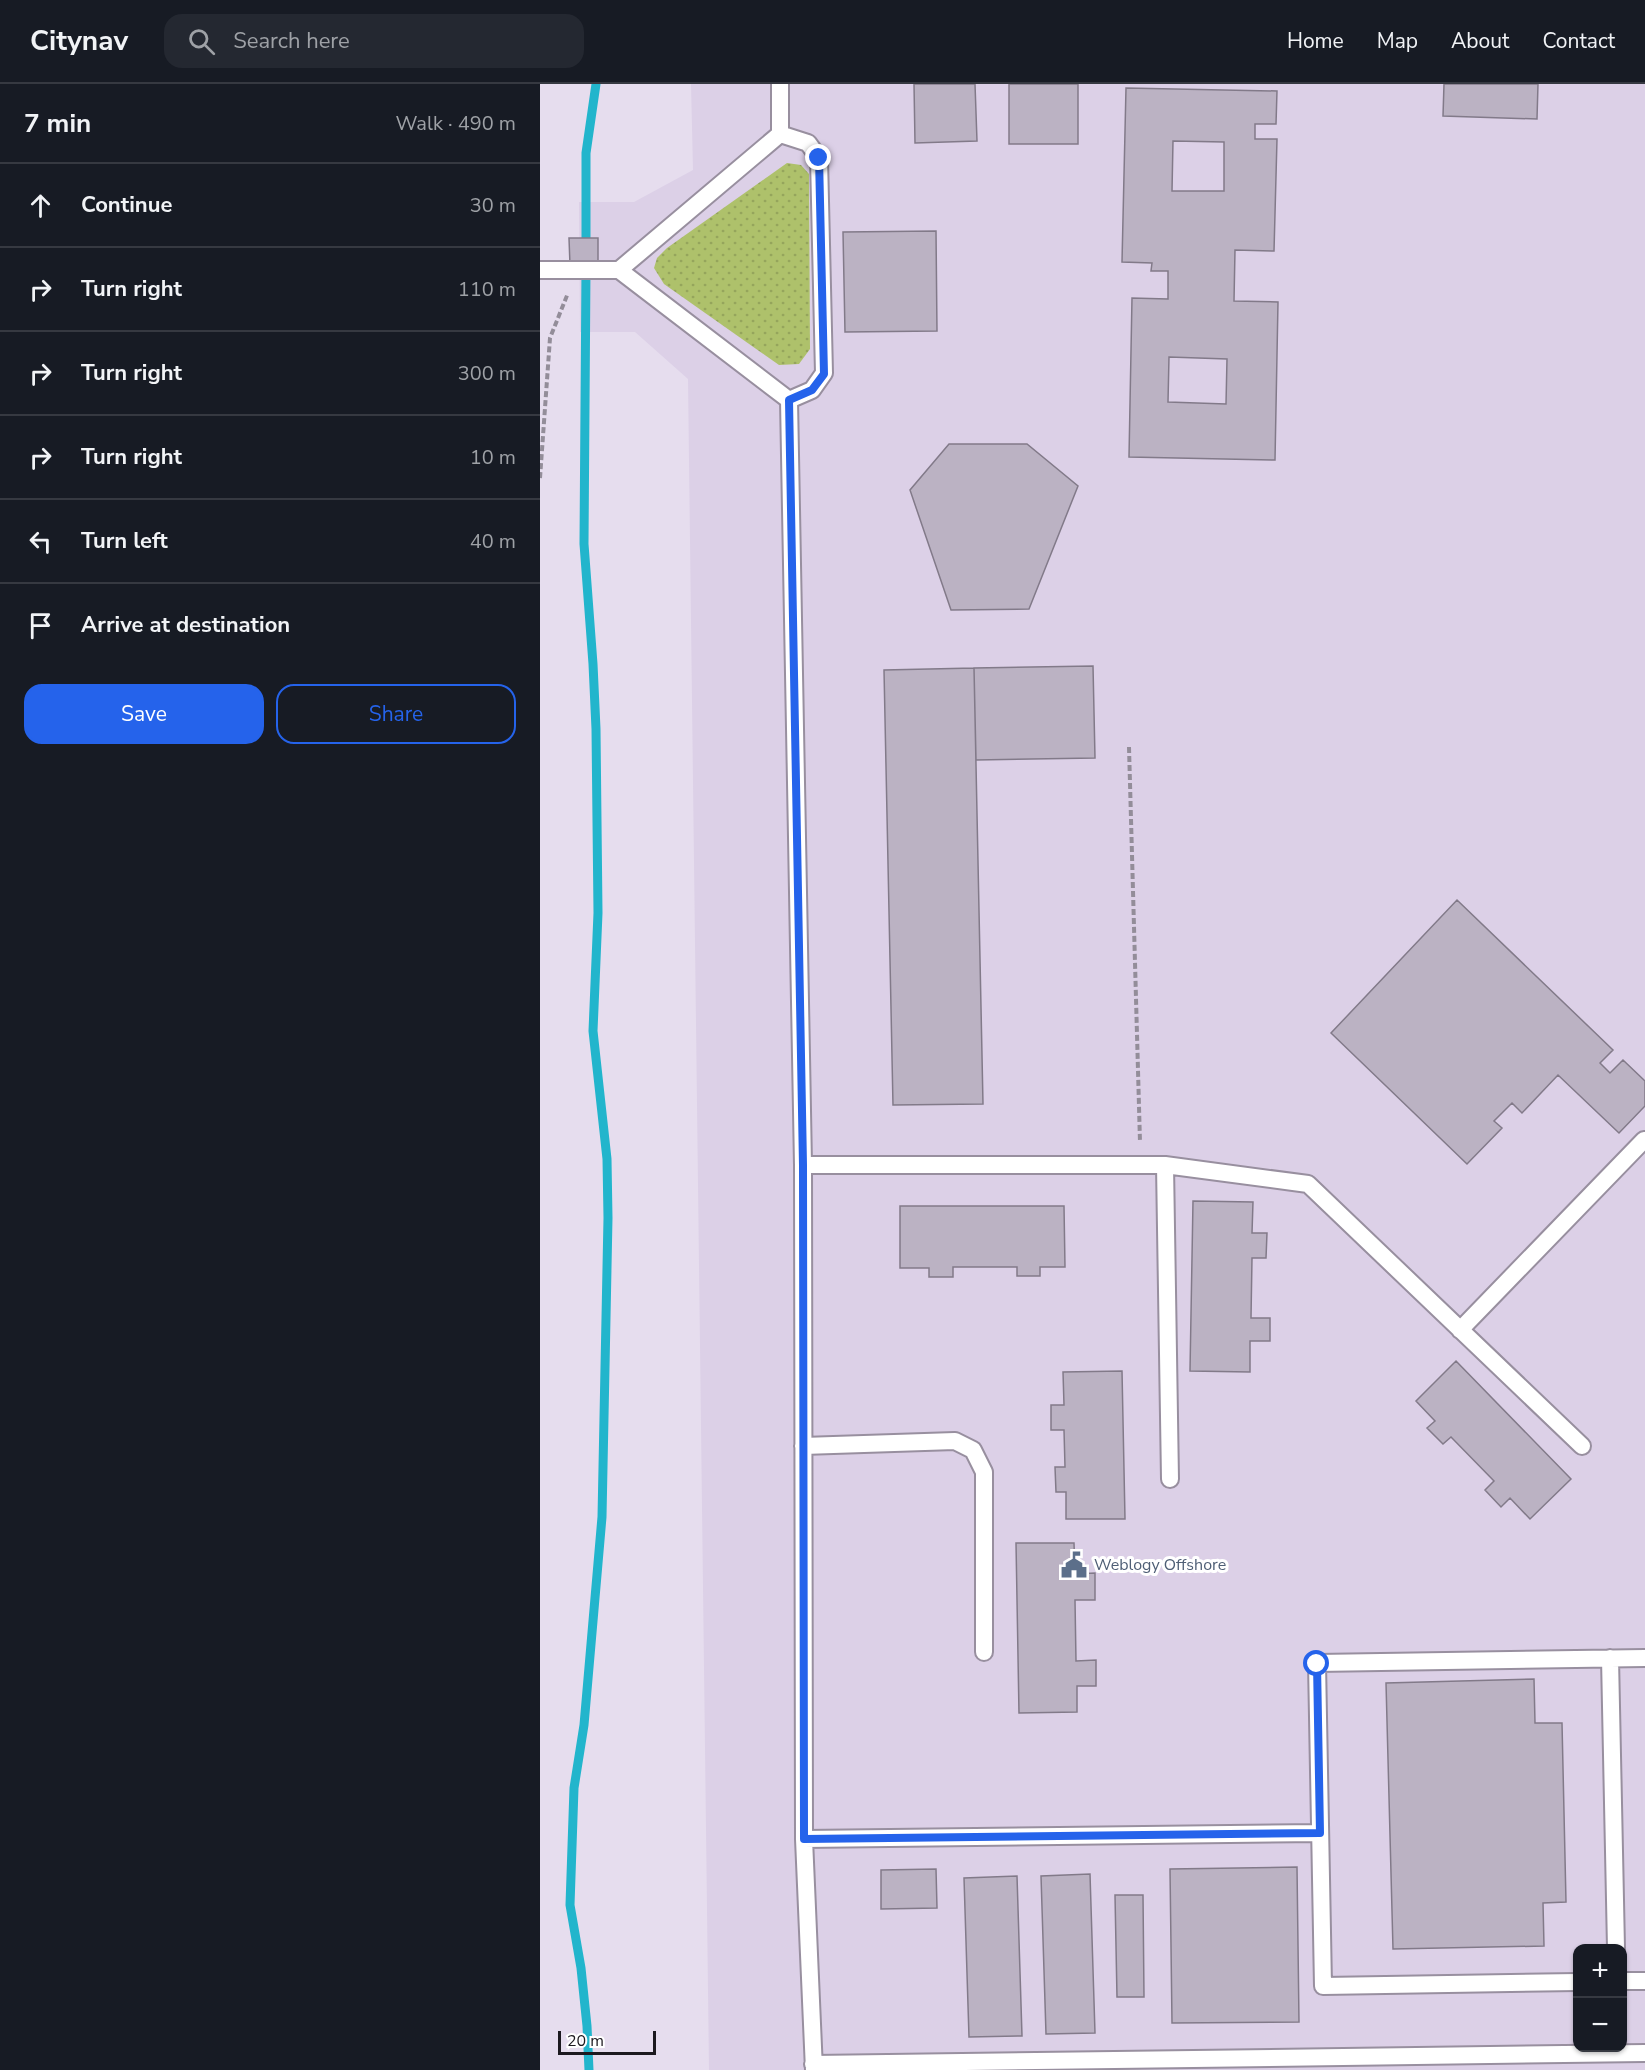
<!DOCTYPE html>
<meta charset="utf-8">
<style>
body{margin:0;font-family:"Nunito Sans",sans-serif;background:#242831;color:#f1f3f6}
.controls{position:absolute;right:18px;bottom:18px;display:grid;overflow:hidden;border-radius:12px;box-shadow:0 2px 4px #0004}
.controls button{width:54px;height:54px;display:grid;place-items:center;padding:0;border:0;border-bottom:2px solid #363941;background:#171b24;color:#f1f3f6;font:30px sans-serif}
.scale{position:absolute;left:18px;bottom:15px;width:98px;box-sizing:border-box;padding-left:6px;border:3px solid #1c191f;border-top:0;font-size:16px;line-height:21px;white-space:nowrap;color:#1c191f;-webkit-text-stroke:4px #fff;paint-order:stroke}
.stop{position:absolute;width:18px;height:18px;margin:-14px;border:4px solid #2563eb;border-radius:50%;background:#fff}
.stop.end{background:#2563eb;border-color:#fff;box-shadow:0 2px 6px #0008}
.list{margin:0;padding:0;list-style:none}
h2{display:flex;justify-content:space-between;align-items:center;height:78px;margin:0;padding:0 24px;font-size:26px}
h2 small{font-size:20px;font-weight:400;color:#9ea1a6}
.list li{display:grid;grid-template-columns:39px 1fr auto;gap:18px;align-items:center;box-sizing:border-box;height:84px;padding:0 24px;border-top:2px solid #363941}
.list b{display:block;font-size:22px;white-space:nowrap}
.list em{font-size:20px;font-style:normal;color:#9ea1a6}
.actions{display:flex;gap:12px;padding:18px 24px}
.actions a{flex:1;padding:14px 0;border:2px solid #2563eb;border-radius:18px;text-align:center;font-size:21px;color:#2563eb}
.actions .main{background:#2563eb;color:#fff}
.icon{flex:none;width:33px;height:33px;fill:none;stroke:currentColor;stroke-width:2;stroke-linecap:round;stroke-linejoin:round}
.map{position:relative;flex:none;width:1105px;height:1986px;overflow:hidden}
header{display:flex;align-items:center;gap:36px;box-sizing:border-box;height:84px;padding:0 30px;background:#171b24;border-bottom:2px solid #363941}
header strong{font-size:28px}
nav{display:flex;gap:33px;margin-inline-start:auto;font-size:21px}
.search{width:420px;height:54px;background:#242831;display:flex;align-items:center;gap:15px;box-sizing:border-box;padding:0 21px;border-radius:18px;color:#9ea1a6;font-size:22px}
main{display:flex}
aside{flex:1;background:#171b24}
.map>svg:first-child{display:block}
.built{fill:#dcd0e7;fill-rule:evenodd}
.grass{fill:url(#grass-dots)}
.lines{fill:none;stroke-linecap:round;stroke-linejoin:round}
.stream{stroke:#22b5cc;stroke-width:9}
.building{fill:#bbb2c3;stroke:#827a89;stroke-width:1.5;fill-rule:evenodd}
.lane-casing{stroke:#988f9f;stroke-width:20}
.path{stroke:#938d99;stroke-width:4;stroke-dasharray:6 3;stroke-linecap:butt}
.lane{stroke:#fff;stroke-width:16}
.route{stroke:#2563eb;stroke-width:8}
.labels{text-anchor:middle;dominant-baseline:central;stroke-width:6;stroke-linejoin:round;paint-order:stroke}
.service-label{font-size:16px;fill:#4e5e75;stroke:#fff;text-anchor:start}
</style>
<header>
<strong>Citynav</strong>
<div class="search"><svg class="icon" aria-label="search" viewBox="0 0 24 24"><circle cx="10" cy="10" r="6"/><path d="M15 15l6 6"/></svg>Search here</div>
<nav><a>Home</a><a>Map</a><a>About</a><a>Contact</a></nav>
</header>
<main>
<aside>
<h2>7 min<small>Walk · 490 m</small></h2>
<ul class="list">
<li><svg class="icon" aria-label="ahead" viewBox="0 0 24 24"><path d="M12 20V5M6 11l6-6 6 6"/></svg><div><b>Continue</b></div><em>30 m</em></li>
<li><svg class="icon" aria-label="right" viewBox="0 0 24 24"><path d="M7 20v-9h11M14 6l5 5-5 5"/></svg><div><b>Turn right</b></div><em>110 m</em></li>
<li><svg class="icon" aria-label="right" viewBox="0 0 24 24"><path d="M7 20v-9h11M14 6l5 5-5 5"/></svg><div><b>Turn right</b></div><em>300 m</em></li>
<li><svg class="icon" aria-label="right" viewBox="0 0 24 24"><path d="M7 20v-9h11M14 6l5 5-5 5"/></svg><div><b>Turn right</b></div><em>10 m</em></li>
<li><svg class="icon" aria-label="left" viewBox="0 0 24 24"><path d="M17 20v-9H6M10 6l-5 5 5 5"/></svg><div><b>Turn left</b></div><em>40 m</em></li>
<li><svg class="icon" aria-label="arrive" viewBox="0 0 24 24"><path d="M6 21V4h12l-3 4 3 4H6"/></svg><div><b>Arrive at destination</b></div></li>
</ul>
<div class="actions"><a class="main">Save</a><a>Share</a></div>
</aside>
<div class="map">
<svg width="1105" height="1986" viewBox="0 0 1105 1986">
<defs>
<pattern id="grass-dots" width="8" height="8" patternUnits="userSpaceOnUse" patternTransform="scale(1.5)"><rect width="8" height="8" fill="#aec16b"/><path d="M2 2h.1M6 6h.1" fill="none" stroke="#95a55c" stroke-width="1.8" stroke-linecap="round"/></pattern>
</defs>
<rect width="100%" height="100%" fill="#e6ddee"/>
<path class="built" d="M151,0H1105V1986H169L148,295L95,248H40L39,118H94L153,86ZM1038,1864H1082V1964H1038Z"/>
<path class="grass" d="M247,79L261,81L269,90L270,265L259,280L239,281L124,200L114,184L117,174L127,164Z"/>
<g class="lines">
<path class="stream" d="M46,164V69L56,0
M46,184L44,460L53,580L56,645L58,829L53,947L67,1075L68,1134L62,1433L44,1641L34,1704L30,1821L41,1884L47,1942L49,1986"/>
</g>
<path class="building" d="M374,0H435L437,57L375,59Z
M469,0H538V60H469Z
M904,0H998L997,35L903,32Z
M586,4L737,7L736,40H715V55H737L734,167L695,166L694,217L738,218L735,376L589,373L592,214L628,215V187H611L612,179L582,178ZM633,57L684,58V107H632ZM629,273L687,275L686,320L628,318Z
M396,147L397,247L305,248L303,148Z
M29,154H58V181H30Z
M409,360H487L538,402L489,525L411,526L370,406Z
M553,582L555,674L436,676L434,584Z
M434,584L443,1020L353,1021L344,586Z
M917,816L1073,966L1060,979L1070,989L1083,976L1105,997V1022L1079,1049L1018,991L982,1029L972,1019L954,1037L962,1044L927,1080L791,949Z
M653,1117L713,1118L712,1149H727L726,1174H712L711,1234H730V1257H710V1288L650,1287Z
M360,1122H524L525,1183H500V1192H477V1183H413V1193H389V1184H360Z
M916,1277L1031,1395L990,1435L970,1414L961,1423L945,1406L954,1397L911,1353L903,1360L887,1344L895,1337L876,1317Z
M582,1287L585,1435H526V1408H516L515,1383H525L524,1346H511V1321H524L523,1288Z
M476,1459H534L535,1490L555,1489V1516H535L536,1577L556,1576V1602H537V1628L479,1629Z
M994,1595L995,1639H1022L1026,1818L1003,1819L1004,1862L853,1865L846,1599Z
M757,1783L759,1938L632,1939L630,1785Z
M396,1785L397,1824L341,1825V1786Z
M550,1790L555,1949L506,1950L501,1792Z
M477,1792L482,1952L429,1953L424,1794Z
M575,1811H603L604,1913H577Z"/>
<g class="lines">
<g class="lane-casing">
<path id="lane" d="M240,0V50
M240,50L268,59L279,74L284,289L272,306L249,316
M0,186H79L249,316L263,1081L264,1755L274,1986
M79,186L240,50
M263,1081H625L768,1100L1042,1362
M625,1081L630,1395
M920,1246L1104,1056
M263,1362L415,1357L433,1366L444,1388V1568
M1070,1574L1076,1864
M264,1755L780,1749
M1082,1897H1105
M1038,1898L783,1902L777,1579L1105,1574
M273,1980L1105,1969"/>
</g>
<path class="path" d="M0,394L10,254L28,209
M589,663L600,1058"/>
<use href="#lane" class="lane"/>
</g>
<g class="lines">
<path class="route" d="M279,74L284,290L272,306L249,316L263,1081L264,1755L780,1749L777,1580"/>
</g>
<defs>
<g id="civic-bare" transform="scale(2.07)"><path d="M-.6-6.5H3V-4.5H.6V-3L4-1V1h2V6H-6V1h2V-1L-.6-3ZM-1.2 2.5V6h2.4V2.5Z" fill="#5c6f8a" stroke="#fff" stroke-width="2.5" paint-order="stroke"/></g>
</defs>
<g fill-rule="evenodd">
<use href="#civic-bare" x="534" y="1481"/>
</g>
<g class="labels">
<g class="service-label">
<text x="554" y="1481">Weblogy Offshore</text>
</g>
</g>
</svg>
<div class="controls">
<button>+</button>
<button>−</button>
</div>
<div class="scale">20 m</div>
<div class="stop" style="left:777px;top:1580px"></div>
<div class="stop end" style="left:279px;top:74px"></div>
</div>
</main>
